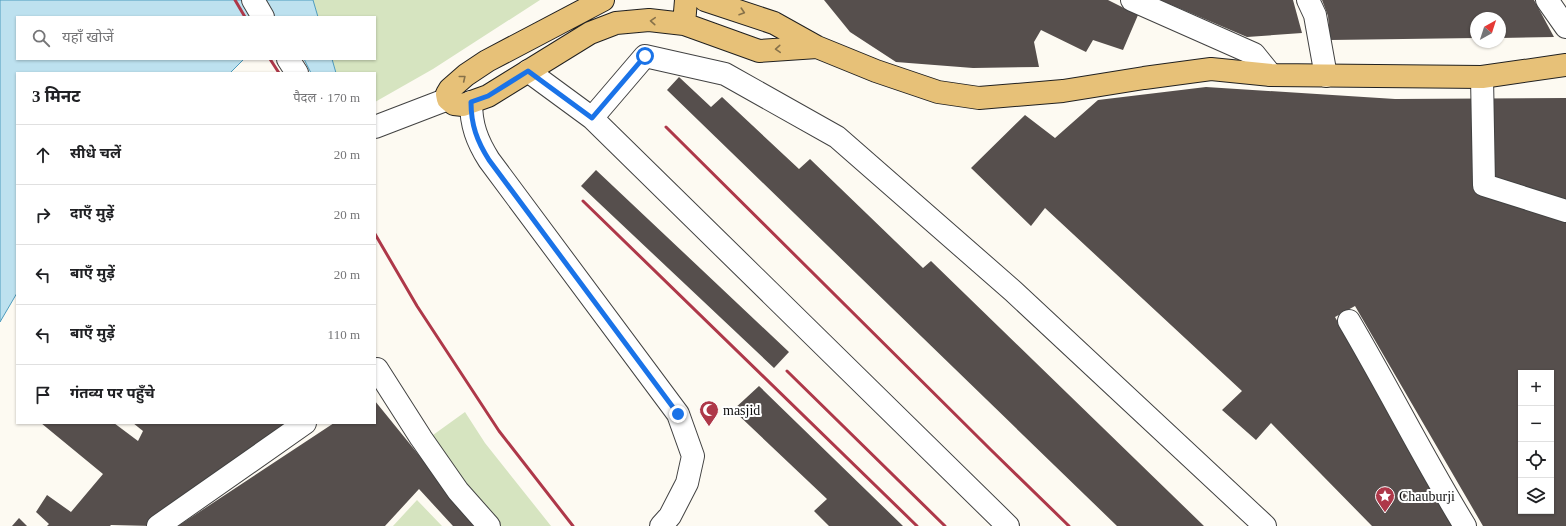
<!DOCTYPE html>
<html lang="hi">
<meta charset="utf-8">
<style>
body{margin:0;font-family:"Times New Roman","Noto Sans Devanagari",serif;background:#f2f2f2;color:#202124}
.controls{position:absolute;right:12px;bottom:12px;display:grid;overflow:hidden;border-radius:0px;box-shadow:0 1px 3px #0004}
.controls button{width:36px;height:36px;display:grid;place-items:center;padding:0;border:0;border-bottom:1px solid #e0e0e0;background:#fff;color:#202124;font:20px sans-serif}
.compass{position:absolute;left:1470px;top:12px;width:36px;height:36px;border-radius:50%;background:#fff;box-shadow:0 1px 3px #0004;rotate:39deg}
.stop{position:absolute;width:12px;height:12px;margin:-9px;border:3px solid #1a73e8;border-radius:50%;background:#fff}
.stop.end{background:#1a73e8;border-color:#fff;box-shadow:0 1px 4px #0008}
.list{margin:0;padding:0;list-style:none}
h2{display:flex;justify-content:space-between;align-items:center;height:52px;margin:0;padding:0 16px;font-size:17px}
h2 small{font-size:13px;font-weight:400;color:#757577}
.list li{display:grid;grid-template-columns:26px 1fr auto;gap:12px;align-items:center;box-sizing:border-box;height:60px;padding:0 16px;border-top:1px solid #e0e0e0}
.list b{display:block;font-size:15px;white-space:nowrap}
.list em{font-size:13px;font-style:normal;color:#757577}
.icon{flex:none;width:22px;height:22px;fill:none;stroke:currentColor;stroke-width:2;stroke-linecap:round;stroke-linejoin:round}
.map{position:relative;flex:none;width:1566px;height:526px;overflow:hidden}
.search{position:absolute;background:#fff;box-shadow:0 1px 3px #0004;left:16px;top:16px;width:360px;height:44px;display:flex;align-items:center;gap:10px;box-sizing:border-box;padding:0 14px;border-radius:0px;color:#757577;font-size:15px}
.panel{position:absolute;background:#fff;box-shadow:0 1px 3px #0004;left:16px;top:72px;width:360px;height:352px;border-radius:0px}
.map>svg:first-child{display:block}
.green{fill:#d6e4c0}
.water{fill:#bde1ef;stroke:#4d9bbd}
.building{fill:#564f4d;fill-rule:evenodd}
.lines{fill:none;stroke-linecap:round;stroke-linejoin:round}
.minor-casing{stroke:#424242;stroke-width:24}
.major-casing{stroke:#202020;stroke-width:24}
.minor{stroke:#fff;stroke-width:22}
.major{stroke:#e7c178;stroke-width:22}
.rail{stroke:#ae3849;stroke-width:3}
.oneway{stroke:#867149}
.route{stroke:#1a73e8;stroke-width:5}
.labels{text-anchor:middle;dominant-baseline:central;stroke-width:4;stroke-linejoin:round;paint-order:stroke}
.poi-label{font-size:14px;fill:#0f0f0f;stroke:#fff;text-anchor:start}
</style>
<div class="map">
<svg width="1566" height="526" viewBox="0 0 1566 526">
<rect width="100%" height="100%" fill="#fdfaf2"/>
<path class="green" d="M313,0H540L433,69L375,102V73H336L332,59H375V17H318Z
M465,412L485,443L551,526H497L463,489L433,435Z
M417,500L442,526H393Z"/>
<path class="water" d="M0,0H313L318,17H17V59H244L230,73H17V293L0,322Z
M304,59H332L336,73H311Z"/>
<path class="building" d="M824,0H1108L1138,15L1123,50L1093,40L1086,52L1041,30L1034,42L1039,67L973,68L896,62L850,32Z
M1160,0H1293L1302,33L1247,37Z
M1322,0H1534L1554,37L1500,38V18H1476V38L1330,40L1328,16Z
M679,77L711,107L722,97L799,169L810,159L923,268L931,261L1204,526H1117L667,90Z
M1206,87L1395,99L1566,98V526H1483L1355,306L1335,317L1452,526H1372L1271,423L1256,440L1222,410L1242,391L1045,208L1031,226L971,168L1025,115L1055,138L1098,100ZM1521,373H1551V511H1521Z
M596,170L789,352L774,368L581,186Z
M759,386L903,526H829L814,511L827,499L733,410Z
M375,401L448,491L480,526H453L419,489L385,526H178L334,423H375Z
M41,423H114L138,441L143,431L133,423H292L151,526L111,525L110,526H47L49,524L36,512L47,495L71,512L103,474Z
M19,518L27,526H12Z"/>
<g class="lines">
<g class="minor-casing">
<path id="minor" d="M253,0L263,17
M1132,0L1254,54L1271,75
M1308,0L1315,15L1326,76
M1547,0L1566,27
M288,59L297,73
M528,71L592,118L645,56L725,74L837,137L1013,291L1265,526
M1482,77L1484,185L1566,211
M471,102C471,125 477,141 489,160L678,414L693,456L687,483L670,516L661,526
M592,118L1008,526
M375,127L448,99
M1349,321C1389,389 1424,459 1465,526
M375,371L377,369L421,438L458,491L489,526
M158,526L305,423"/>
</g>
<g class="major-casing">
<path id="major" d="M603,0L487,61L466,75L450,89L447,94L448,99L454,104L463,105L488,96L590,33L616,23L649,20L684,24L759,51L817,47
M705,0L774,23L817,47L876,71L938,92L979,98L1063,91L1144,78L1211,69L1271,75L1482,77L1566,65
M684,24L686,0"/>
</g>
<use href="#minor" class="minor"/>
<use href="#major" class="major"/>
<path class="rail" d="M235,0L245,17
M270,59L279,73
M666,127L990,449L1069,526
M583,201L917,526
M375,234L417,306L499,431L573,526
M787,371L945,526"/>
</g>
<defs><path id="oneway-chevron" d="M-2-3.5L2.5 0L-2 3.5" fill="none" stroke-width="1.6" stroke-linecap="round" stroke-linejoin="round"/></defs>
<g class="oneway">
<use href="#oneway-chevron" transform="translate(742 12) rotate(18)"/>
<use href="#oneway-chevron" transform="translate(653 21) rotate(-176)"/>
<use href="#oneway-chevron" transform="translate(778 49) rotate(176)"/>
<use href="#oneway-chevron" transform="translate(463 78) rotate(-39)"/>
</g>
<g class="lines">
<path class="route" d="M645,56L592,118L528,71L488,96L471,102C471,125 477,141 489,160L678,414"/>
</g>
<defs>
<g id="mosque-pin" transform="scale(1)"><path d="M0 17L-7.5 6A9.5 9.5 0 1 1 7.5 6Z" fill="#ae3849" stroke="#fff"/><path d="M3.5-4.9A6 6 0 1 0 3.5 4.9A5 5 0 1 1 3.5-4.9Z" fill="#fff"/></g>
<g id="sight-pin" transform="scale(1)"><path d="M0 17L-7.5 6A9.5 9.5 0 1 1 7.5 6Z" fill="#ae3849" stroke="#fff"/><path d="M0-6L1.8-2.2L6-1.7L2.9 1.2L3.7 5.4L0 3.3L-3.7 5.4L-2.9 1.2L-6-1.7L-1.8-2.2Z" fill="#fff"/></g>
</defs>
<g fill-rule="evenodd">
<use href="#mosque-pin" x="709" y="410"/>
<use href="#sight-pin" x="1385" y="496"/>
</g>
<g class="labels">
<g class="poi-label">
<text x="723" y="410">masjid</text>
<text x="1399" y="496">Chauburji</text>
</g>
</g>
</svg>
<div class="controls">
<button>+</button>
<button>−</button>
<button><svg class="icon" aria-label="locate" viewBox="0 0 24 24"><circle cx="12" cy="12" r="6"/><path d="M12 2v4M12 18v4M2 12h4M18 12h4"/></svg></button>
<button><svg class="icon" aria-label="layers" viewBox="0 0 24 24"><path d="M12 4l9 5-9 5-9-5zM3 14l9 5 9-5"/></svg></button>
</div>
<svg class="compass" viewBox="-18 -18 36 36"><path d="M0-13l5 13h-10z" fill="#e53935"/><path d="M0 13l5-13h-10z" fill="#757577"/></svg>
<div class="stop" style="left:645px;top:56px"></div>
<div class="stop end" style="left:678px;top:414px"></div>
<div class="search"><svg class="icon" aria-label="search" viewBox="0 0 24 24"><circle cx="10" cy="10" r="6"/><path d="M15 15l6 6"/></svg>यहाँ खोजें</div>
<section class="panel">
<h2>3 मिनट<small>पैदल · 170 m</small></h2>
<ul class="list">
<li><svg class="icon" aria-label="ahead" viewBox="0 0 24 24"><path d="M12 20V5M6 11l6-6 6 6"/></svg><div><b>सीधे चलें</b></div><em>20 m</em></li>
<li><svg class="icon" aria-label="right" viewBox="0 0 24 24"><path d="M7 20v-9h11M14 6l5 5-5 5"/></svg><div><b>दाएँ मुड़ें</b></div><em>20 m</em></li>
<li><svg class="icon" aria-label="left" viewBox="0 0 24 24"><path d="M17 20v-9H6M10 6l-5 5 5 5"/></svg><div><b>बाएँ मुड़ें</b></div><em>20 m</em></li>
<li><svg class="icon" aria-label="left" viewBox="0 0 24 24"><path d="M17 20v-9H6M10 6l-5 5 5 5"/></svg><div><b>बाएँ मुड़ें</b></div><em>110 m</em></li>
<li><svg class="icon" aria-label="arrive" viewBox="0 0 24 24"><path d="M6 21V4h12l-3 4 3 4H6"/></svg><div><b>गंतव्य पर पहुँचे</b></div></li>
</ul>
</section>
</div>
